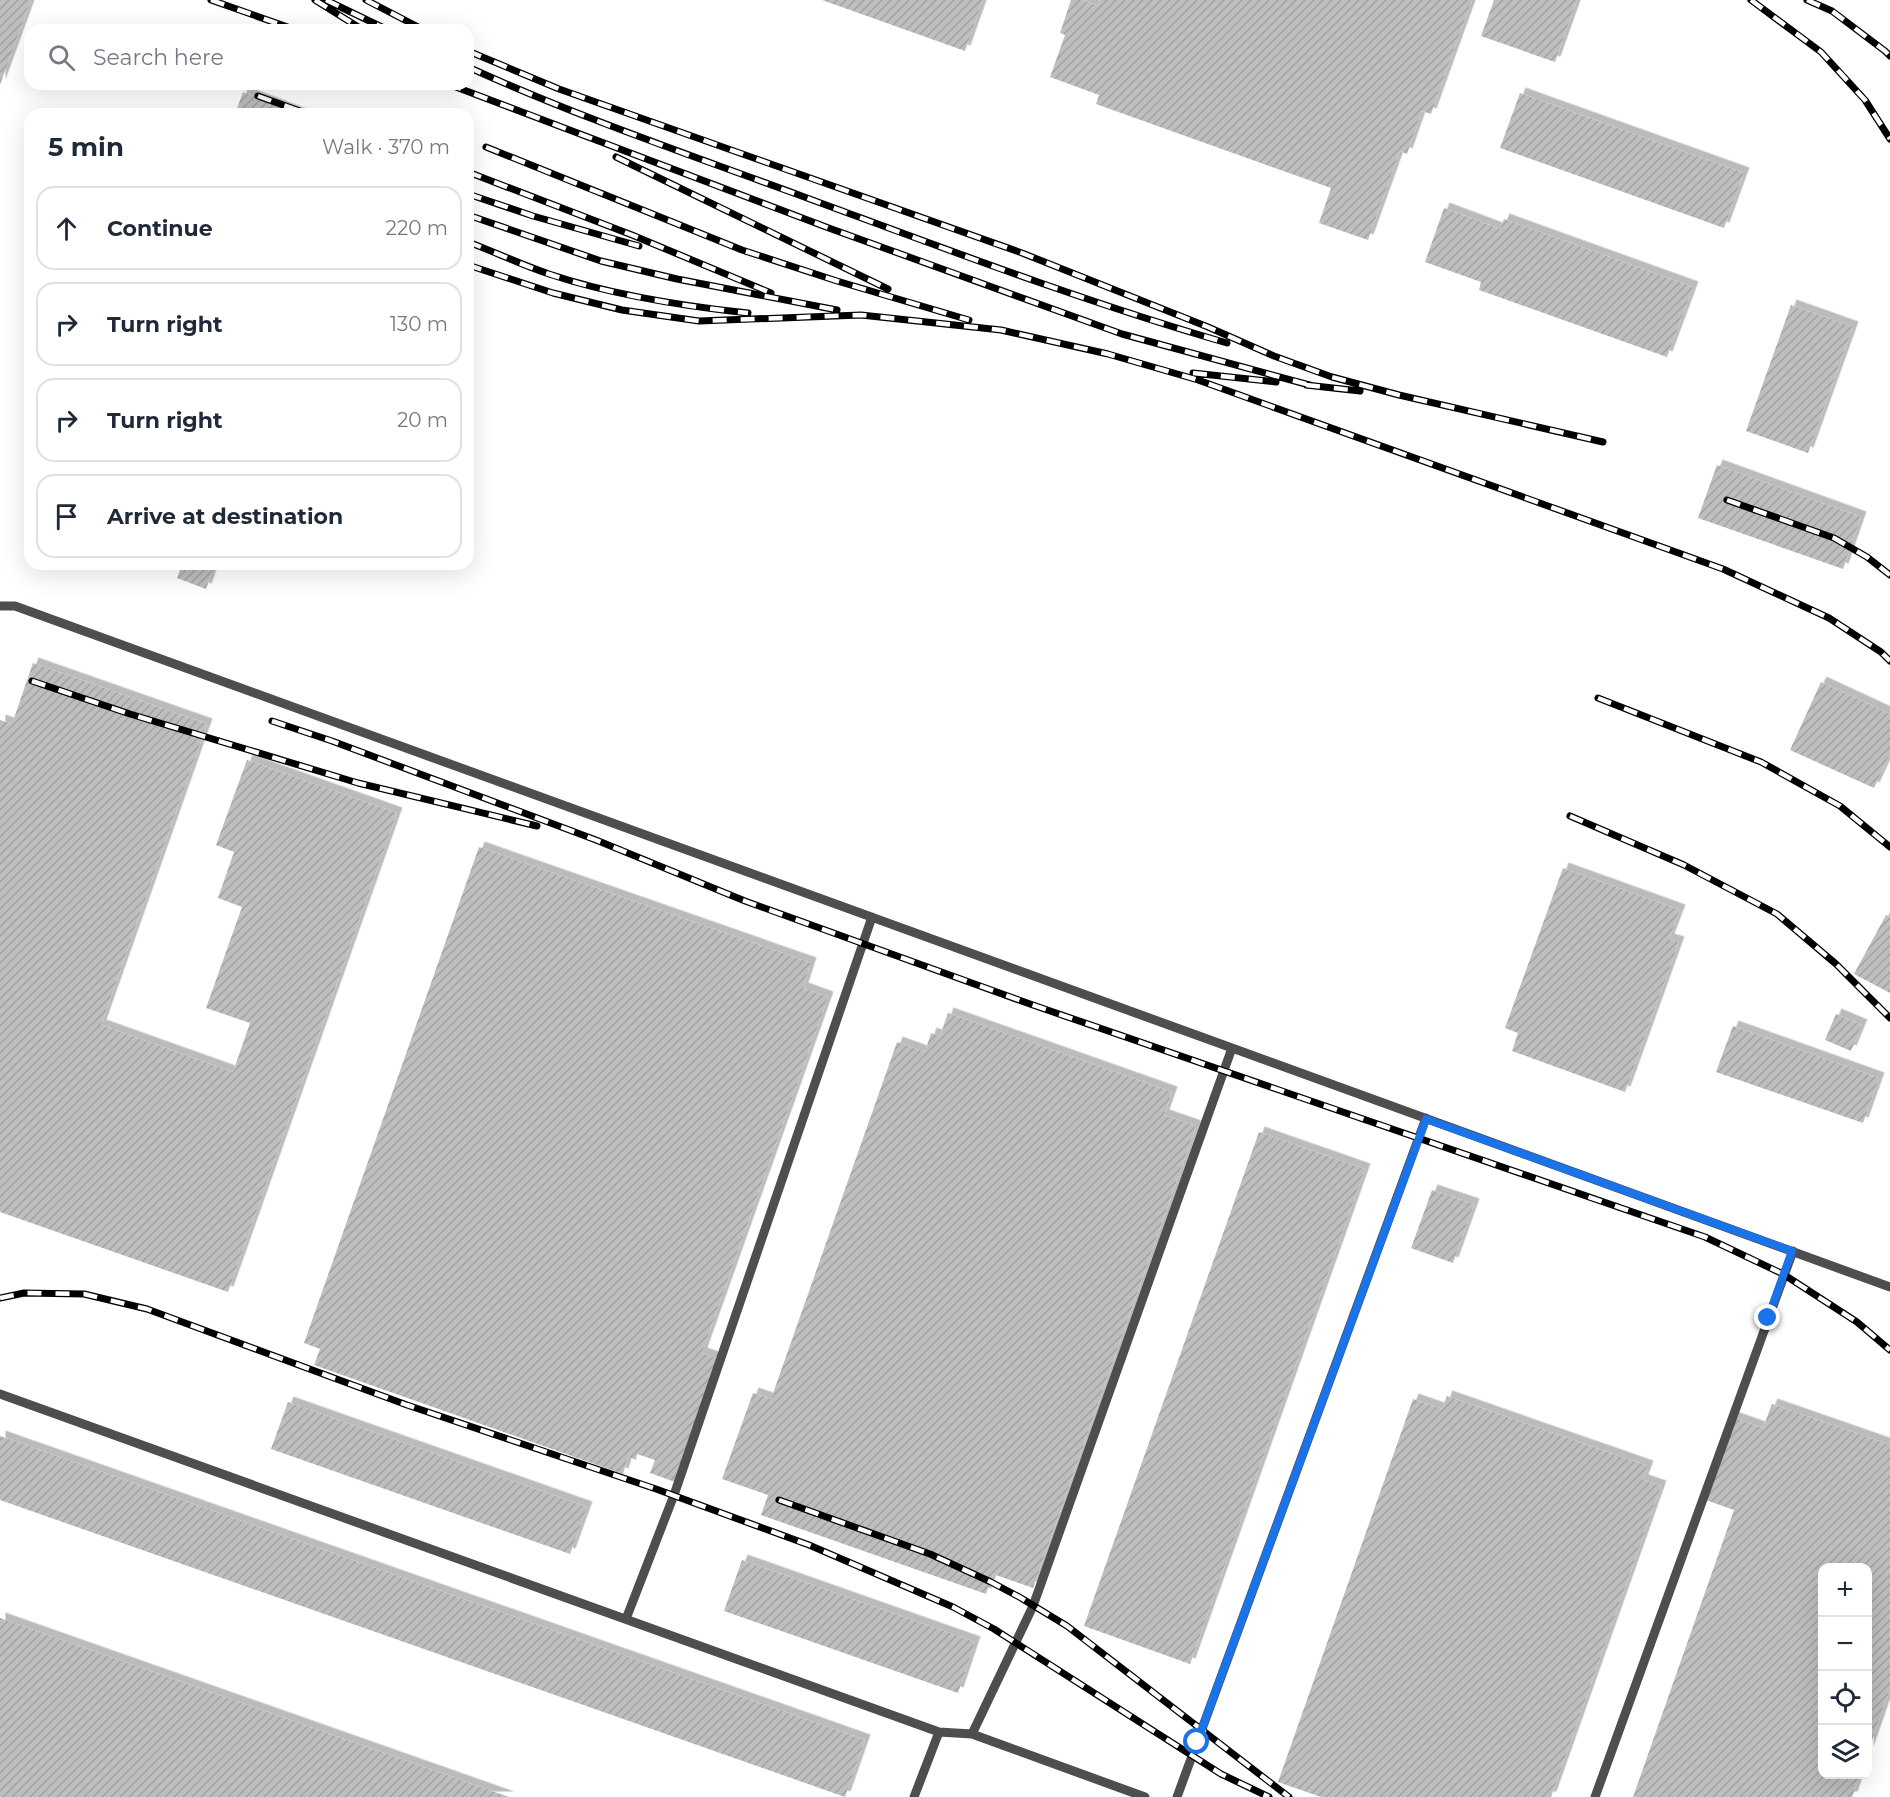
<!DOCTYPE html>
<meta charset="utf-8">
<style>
body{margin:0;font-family:Montserrat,sans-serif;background:#f6f6f7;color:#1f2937}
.controls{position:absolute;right:18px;bottom:18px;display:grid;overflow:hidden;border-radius:12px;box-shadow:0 6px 24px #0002}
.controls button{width:54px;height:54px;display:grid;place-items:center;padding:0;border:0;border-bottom:2px solid #e0e1e3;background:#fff;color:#1f2937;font:30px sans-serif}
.stop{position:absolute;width:18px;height:18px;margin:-14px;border:4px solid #1a73e8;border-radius:50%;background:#fff}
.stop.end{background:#1a73e8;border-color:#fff;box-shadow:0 2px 6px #0008}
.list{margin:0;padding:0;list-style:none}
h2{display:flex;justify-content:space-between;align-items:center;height:78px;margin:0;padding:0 24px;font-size:26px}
h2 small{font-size:20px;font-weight:400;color:#747a83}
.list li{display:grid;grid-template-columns:39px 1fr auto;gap:18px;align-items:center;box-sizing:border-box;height:84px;margin:0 12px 12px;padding:0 12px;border:2px solid #e0e1e3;border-radius:18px}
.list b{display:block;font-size:22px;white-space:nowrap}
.list em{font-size:20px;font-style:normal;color:#747a83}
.icon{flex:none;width:33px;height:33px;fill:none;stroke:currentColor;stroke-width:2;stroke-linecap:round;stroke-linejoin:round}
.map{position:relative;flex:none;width:1890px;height:1797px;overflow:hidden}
.search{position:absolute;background:#fff;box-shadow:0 6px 24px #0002;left:24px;top:24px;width:450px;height:66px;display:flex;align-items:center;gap:15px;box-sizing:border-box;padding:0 21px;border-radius:18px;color:#747a83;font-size:22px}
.panel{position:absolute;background:#fff;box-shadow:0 6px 24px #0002;left:24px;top:108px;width:450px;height:462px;border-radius:18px}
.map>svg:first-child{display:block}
.building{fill:url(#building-hatch);filter:url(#shadow)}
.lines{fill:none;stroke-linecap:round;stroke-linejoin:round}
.service{stroke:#4e4e4e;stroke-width:9}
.rail-casing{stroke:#000;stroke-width:7}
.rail{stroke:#fff;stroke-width:4.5;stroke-dasharray:14;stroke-linecap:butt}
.route{stroke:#1a73e8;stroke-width:8}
</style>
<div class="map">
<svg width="1890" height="1797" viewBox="0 0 1890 1797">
<defs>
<pattern id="building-hatch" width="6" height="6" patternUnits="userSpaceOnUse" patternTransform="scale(1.5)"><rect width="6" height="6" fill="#bebebe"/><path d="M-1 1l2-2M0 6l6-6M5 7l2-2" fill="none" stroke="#a2a2a2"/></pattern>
<filter id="shadow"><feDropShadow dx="5.5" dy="-5.5" stdDeviation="0" flood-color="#0004"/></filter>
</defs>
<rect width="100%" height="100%" fill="#fff"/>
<path class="building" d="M0,0H31L0,85Z
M822,0H983L965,51Z
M1071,0H1082L1098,6L1100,0H1472L1431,114L1422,111L1407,154L1400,151L1368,240L1319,223L1331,188L1096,104L1099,95L1050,77L1065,35L1060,33Z
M1494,0H1577L1555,62L1481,36Z
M243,92L301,114H235Z
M1520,93L1744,173L1724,228L1500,148Z
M1444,208L1500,229L1504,219L1693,287L1667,357L1479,290L1481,282L1425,262Z
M1791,305L1853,327L1808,453L1746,431Z
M1717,465L1861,517L1843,569L1698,518Z
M182,564H215L206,589L177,578Z
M33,663L207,724L101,1025L233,1072L250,1023L206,1008L242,907L218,898L234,852L216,845L247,760L397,813L228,1292L0,1212V720L12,724Z
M1821,682L1890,714V754L1874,788L1790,750Z
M479,847L811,963L803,988L828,997L702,1353L719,1359L675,1482L650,1473L655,1460L637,1454L636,1460L628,1457L623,1474L314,1365L320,1349L304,1343Z
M1563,868L1680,910L1669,939L1679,942L1625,1092L1512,1051L1518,1033L1505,1028Z
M1886,915L1890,917V993L1854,974Z
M948,1013L1172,1092L1164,1115L1196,1126L1033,1588L993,1574L986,1594L761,1515L768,1495L722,1479L753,1393L771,1399L897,1042L925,1052L931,1033L940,1036Z
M1836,1014L1862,1025L1851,1051L1825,1040Z
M1733,1026L1879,1078L1863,1123L1716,1072Z
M1259,1132L1365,1169L1190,1664L1084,1626Z
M1432,1190L1474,1204L1453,1263L1411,1248Z
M1447,1396L1648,1466L1643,1480L1661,1486L1551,1797H1321L1278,1782L1413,1399L1442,1409Z
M288,1402L587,1507L570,1554L271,1449Z
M1772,1404L1890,1445V1689L1868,1752V1568H1822V1774H1860L1852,1797H1633L1734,1510L1700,1498L1729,1416L1763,1428Z
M0,1436L865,1740L845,1797L0,1500Z
M742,1560L975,1642L958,1693L724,1611Z
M0,1618L509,1797H0Z"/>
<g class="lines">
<path class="service" d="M0,606H15L1890,1287
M0,1394L939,1732L972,1734L1145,1797
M626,1619L674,1495L872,917
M972,1734L1033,1606L1232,1048
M914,1797L939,1732
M1177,1797L1426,1118
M1595,1797L1793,1251"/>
<g class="rail-casing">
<path id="rail" d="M211,0L296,30
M315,0L363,30
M326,0L388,30
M366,0L424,30
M1751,0L1821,52L1865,100L1890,139
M1807,0L1832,11L1885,51L1890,56
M468,51L559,89L1022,253L1208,327L1274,356L1332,377L1399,395L1603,442
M468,67C578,117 693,156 807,198C946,249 1085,302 1227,343
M448,84L826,227L1122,334L1313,386
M258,96L308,114
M486,147L742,250L837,281L969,320
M616,157L888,289
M468,172L632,235L771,293
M468,194L533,216L639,246
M468,215L601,261L677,279L837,310
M468,242C495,252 522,265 549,274C612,295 682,306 748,313
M468,265L553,293L622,310L699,321L861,315L1001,330L1108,354L1198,380L1723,569L1829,618L1881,652L1890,661
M1193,373L1276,382
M1306,385L1360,391
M1727,500L1834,538L1867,557L1890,575
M32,681L130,714L358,783L537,826
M1598,698L1761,762L1840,806L1890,847
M272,721L332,741L596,840L745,901L1030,1004L1705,1237L1783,1274L1857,1322L1890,1350
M1570,816L1684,865L1777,914L1836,964L1890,1018
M0,1298L24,1293L84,1294L147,1309L407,1405L656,1489L809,1545L953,1607L994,1629L1221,1774L1269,1797
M779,1500L930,1554L991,1582L1021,1598L1067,1626L1289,1797"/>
</g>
<use href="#rail" class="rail"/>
</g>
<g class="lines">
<path class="route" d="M1197,1742L1426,1119L1792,1251L1768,1318"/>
</g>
</svg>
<div class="controls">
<button>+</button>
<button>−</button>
<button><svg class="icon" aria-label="locate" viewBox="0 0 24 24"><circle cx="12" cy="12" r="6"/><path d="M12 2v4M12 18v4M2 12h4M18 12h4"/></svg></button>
<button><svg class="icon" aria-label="layers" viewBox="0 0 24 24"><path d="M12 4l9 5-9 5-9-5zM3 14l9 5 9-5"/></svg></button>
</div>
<div class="stop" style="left:1197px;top:1742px"></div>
<div class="stop end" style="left:1768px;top:1318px"></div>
<div class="search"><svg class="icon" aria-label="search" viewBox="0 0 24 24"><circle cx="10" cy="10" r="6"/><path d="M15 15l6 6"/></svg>Search here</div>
<section class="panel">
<h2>5 min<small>Walk · 370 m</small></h2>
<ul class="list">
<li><svg class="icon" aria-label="ahead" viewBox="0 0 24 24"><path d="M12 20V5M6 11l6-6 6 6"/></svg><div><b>Continue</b></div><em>220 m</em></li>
<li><svg class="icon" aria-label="right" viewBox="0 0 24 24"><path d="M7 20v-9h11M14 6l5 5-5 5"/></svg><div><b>Turn right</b></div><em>130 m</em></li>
<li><svg class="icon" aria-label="right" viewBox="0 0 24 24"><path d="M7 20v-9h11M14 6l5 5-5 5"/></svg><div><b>Turn right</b></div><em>20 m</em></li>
<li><svg class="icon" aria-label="arrive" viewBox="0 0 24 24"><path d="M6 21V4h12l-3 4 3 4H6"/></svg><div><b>Arrive at destination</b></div></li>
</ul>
</section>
</div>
